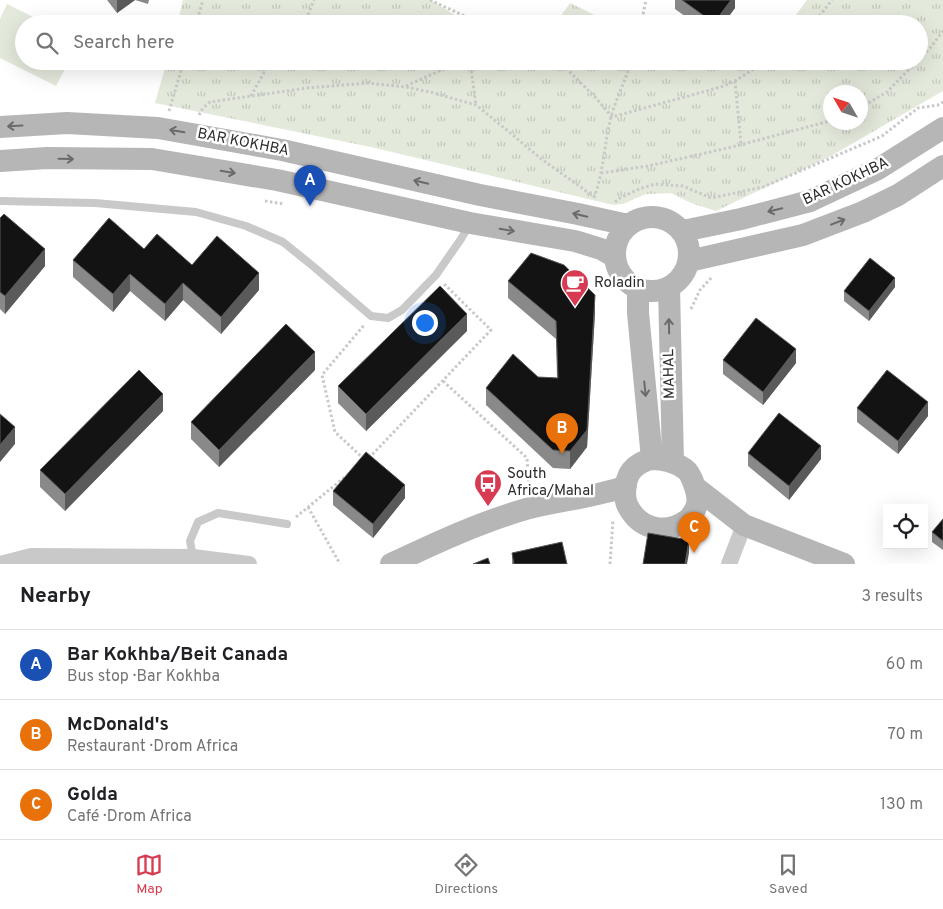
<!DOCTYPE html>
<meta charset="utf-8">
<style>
body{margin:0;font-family:Overpass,sans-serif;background:#f2f2f2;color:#202124}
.controls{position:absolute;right:15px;bottom:15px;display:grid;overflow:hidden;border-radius:0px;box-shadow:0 5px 20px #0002}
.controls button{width:45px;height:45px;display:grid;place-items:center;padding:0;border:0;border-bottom:1px solid #e0e0e0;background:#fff;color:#202124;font:25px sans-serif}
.compass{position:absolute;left:823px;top:85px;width:45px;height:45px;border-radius:50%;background:#fff;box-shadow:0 5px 20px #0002;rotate:309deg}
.you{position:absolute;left:424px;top:322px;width:18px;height:18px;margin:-12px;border:4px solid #fff;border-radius:50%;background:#1a73e8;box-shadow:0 0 0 8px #1a73e833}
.badge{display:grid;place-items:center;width:32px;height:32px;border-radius:50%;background:#d63b51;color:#fff;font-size:16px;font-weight:700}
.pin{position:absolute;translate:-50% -41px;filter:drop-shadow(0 1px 2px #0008)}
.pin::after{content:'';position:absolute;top:26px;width:18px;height:15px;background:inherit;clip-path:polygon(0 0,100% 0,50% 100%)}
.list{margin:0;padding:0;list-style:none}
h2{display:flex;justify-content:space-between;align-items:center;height:65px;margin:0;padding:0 20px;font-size:21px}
h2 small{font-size:16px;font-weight:400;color:#757577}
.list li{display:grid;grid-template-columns:32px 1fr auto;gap:15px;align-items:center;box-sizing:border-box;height:70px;padding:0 20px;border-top:1px solid #e0e0e0}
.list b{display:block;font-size:19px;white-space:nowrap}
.list p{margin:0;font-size:16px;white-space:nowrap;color:#757577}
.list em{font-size:16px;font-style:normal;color:#757577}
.icon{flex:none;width:28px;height:28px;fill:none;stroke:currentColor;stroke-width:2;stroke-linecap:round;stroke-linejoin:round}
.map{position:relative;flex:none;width:943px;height:564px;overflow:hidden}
.search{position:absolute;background:#fff;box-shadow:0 5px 20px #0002;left:15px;right:15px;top:15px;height:55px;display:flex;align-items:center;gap:12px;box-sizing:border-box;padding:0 18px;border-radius:28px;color:#757577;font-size:19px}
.sheet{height:275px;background:#fff}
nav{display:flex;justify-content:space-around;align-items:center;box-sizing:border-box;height:70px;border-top:1px solid #e0e0e0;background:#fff;font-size:14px;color:#757577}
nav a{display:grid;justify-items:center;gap:2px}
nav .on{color:#d63b51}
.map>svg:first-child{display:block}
.park{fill:url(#park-tufts);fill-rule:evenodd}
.pitch{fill:#e3e9db}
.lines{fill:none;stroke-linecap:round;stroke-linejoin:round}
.path{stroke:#c9c9c9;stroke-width:3;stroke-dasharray:2.5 2.5;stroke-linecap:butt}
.lane{stroke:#c9c9c9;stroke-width:8}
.street{stroke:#c9c9c9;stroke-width:16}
.secondary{stroke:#b6b6b6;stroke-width:22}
.wall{fill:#898989}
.shaded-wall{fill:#5a5a5a}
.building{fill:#131313;stroke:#5a5a5a}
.oneway{stroke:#6a6a6a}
.labels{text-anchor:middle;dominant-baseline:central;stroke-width:5;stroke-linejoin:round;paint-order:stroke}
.street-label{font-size:15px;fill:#2c2c2c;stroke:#fff}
.poi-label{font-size:15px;fill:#2c2c2c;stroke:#fff;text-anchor:start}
</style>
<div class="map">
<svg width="943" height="564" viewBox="0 0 943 564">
<defs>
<pattern id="park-tufts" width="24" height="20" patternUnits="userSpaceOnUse" patternTransform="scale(1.25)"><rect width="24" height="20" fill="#e3e9db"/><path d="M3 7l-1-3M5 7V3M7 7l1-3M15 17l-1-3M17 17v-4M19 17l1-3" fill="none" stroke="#c3c8bc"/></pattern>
</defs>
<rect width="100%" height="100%" fill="#fff"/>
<path class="park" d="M183,0H431L469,24H177Z
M807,0H943V91L831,156L716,211L691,203L671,193L646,194L623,204L613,205L371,147L155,103L167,61H692L699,65L712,61H919V24H789ZM860,92V122H830V92Z
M570,3L613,24H555Z"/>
<path class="pitch" d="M7,4L47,24H24V61H69L56,86L0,58V19Z"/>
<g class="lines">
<path class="path" d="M430,0L482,24
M196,24L203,0
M304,24L314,0
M641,24L646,0
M813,24L832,0
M919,59L931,47L943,31
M470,61L476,105
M559,61L596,98L612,117L721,87L735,81L766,61
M735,81L741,144
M406,86L461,61
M251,96L267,67L278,61
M860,108L887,92L917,61
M169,111L184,61
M199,115L203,108L210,102L307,88L368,83L406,87L434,93L476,105L508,131L540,158L593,196
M601,173L648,166L732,147L830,121
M594,198C604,171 604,144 611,117C616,98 626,80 631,61
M265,201L284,204
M615,202L620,198L639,189L655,184L683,186L711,198L763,187L882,136L918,108L938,105L943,102
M691,309L700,290L712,277
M443,381L527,458L529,488
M369,458L491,330L443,283
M364,459L335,432L322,375L365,324
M308,507L340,564
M296,517L345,477
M610,564L613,520"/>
<path class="lane" d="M0,201L95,203L196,212L246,226L283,242L314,267L371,316L388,318L402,310L436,275L461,239L469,225
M193,557L190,541L198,522L218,513L287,524"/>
<path class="street" d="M0,564L31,556L193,557L249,564
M729,564L744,525"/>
<path class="secondary" d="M0,127L67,123L158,128L282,150L480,195L578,214L628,225
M0,161L47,158L152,159L277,180L470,223L575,241L601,249L615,257
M615 254a37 37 0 1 1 74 0a37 37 0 1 1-74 0Z
M683,231L741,219L810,201L878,169L943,128
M689,261L803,235L863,212L898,195L943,166
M669,287L673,462
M638,288V313L652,459
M652,459C664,459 675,462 685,469C692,474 699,496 697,504C696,510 691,517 687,520C668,534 643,531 630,510C622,499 624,476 635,467C640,463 646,460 652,459Z
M695,487L744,525L844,564
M391,564C436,543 478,523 526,509C559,500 594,498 626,486"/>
</g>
<path class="wall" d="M107,0H149L148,4L135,0L117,13Z
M675,0H735V8L723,24H696L675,9Z
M0,218L45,266L5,314L0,309Z
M144,249L192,265L259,290L221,334L183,300L165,321L130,291L113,312L73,277V260Z
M508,281L595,313L587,447L570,469L553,468L486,405V388L538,377L557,378L556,339L508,298Z
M895,287L869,321L844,301V291Z
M467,331L366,431L338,403V386Z
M723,360L796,363L763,405L723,374Z
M315,370L219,467L191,439V422Z
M857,408L928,416L898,454L857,422Z
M163,411L65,511L40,487V470Z
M748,453L821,459L789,500L748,466Z
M333,491L405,498L373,538L333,505Z
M943,519V550L932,542V532Z
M512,553L567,564H512Z"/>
<path class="shaded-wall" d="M117,0H135L117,13Z
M731,0H735V8L723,24H714Z
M45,249V266L5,314V296Z
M259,273V290L221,334V317Z
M130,274V291L113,312V294Z
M895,278V287L869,321V311Z
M183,283V300L165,321V304Z
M595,295V313L587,447L570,469V451Z
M467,314V331L366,431V414Z
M796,349V363L763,405V392Z
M315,352V370L219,467V450Z
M163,394V411L65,511V494Z
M928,402V416L898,454V441Z
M15,427V444L0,462V445Z
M821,446V459L789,500V486Z
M405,485V498L373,538V524Z
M689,540V553L687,564H685Z"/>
<path class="building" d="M682,0H731L714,23Z
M4,214L45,249L5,296L0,292V218Z
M109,218L144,249L157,234L192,265L217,236L259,273L221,317L183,283L165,304L130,274L113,294L73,260Z
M531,253L564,265L595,295L587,430L570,451L553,450L486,388L513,354L538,377L558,378L556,321L508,281Z
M870,258L895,278L869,311L844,291Z
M440,286L467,314L366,414L338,386Z
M756,318L796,349L763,392L723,360Z
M286,324L315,352L219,450L191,422Z
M139,370L163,394L65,494L40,470Z
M887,370L928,402L898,441L857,408Z
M779,413L821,446L789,486L748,453Z
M0,414L15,427L0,445Z
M366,452L405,485L373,524L333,491Z
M943,519V541L932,532Z
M648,533L689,540L685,564H643Z
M562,542L567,564H514L512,553Z
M488,558L490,564H473Z"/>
<defs><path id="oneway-shaft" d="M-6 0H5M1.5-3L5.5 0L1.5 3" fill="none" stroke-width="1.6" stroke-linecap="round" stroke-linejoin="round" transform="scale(1.25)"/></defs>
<g class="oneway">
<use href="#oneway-shaft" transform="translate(15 126) rotate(177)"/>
<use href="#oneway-shaft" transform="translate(177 131) rotate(-170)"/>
<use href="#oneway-shaft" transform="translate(66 159) rotate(1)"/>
<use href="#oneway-shaft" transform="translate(228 172) rotate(9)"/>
<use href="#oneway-shaft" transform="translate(421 182) rotate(-167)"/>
<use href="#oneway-shaft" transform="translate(775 210) rotate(166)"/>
<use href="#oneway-shaft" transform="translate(580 215) rotate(-167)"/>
<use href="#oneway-shaft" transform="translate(838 222) rotate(-21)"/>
<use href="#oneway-shaft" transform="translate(507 230) rotate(10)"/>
<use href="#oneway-shaft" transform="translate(669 326) rotate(-91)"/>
<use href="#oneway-shaft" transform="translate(645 389) rotate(84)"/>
</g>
<defs>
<g id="cafe-pin" transform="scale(1.4375)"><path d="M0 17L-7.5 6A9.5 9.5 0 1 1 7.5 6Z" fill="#d63b51" stroke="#fff"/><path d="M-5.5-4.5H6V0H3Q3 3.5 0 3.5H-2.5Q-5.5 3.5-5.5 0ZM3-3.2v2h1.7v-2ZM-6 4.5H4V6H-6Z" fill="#fff"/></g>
<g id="bus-pin" transform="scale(1.4375)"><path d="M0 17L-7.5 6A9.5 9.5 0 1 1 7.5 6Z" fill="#d63b51" stroke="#fff"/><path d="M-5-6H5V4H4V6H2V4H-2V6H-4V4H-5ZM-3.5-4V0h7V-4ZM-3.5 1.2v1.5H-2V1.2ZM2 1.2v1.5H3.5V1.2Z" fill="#fff"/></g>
</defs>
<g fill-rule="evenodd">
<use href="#cafe-pin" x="575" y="283"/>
<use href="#bus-pin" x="488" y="483"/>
</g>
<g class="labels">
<g class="street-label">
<text transform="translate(243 143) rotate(11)">BAR KOKHBA</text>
<text transform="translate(846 182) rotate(-25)">BAR KOKHBA</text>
<text transform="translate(670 374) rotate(-91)">MAHAL</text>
</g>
<g class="poi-label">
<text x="594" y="283">Roladin</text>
<text x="507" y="474">South<tspan x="507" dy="17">Africa/Mahal</tspan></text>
</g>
</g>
</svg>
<div class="controls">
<button><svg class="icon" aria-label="locate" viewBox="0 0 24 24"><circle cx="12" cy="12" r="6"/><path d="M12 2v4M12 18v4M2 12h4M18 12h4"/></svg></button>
</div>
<svg class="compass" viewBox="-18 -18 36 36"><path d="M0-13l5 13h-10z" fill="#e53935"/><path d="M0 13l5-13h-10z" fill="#757577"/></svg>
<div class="you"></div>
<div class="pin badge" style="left:310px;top:206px;background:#1a4fb4">A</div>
<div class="pin badge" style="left:562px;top:454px;background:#e8710a">B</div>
<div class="pin badge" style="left:694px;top:553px;background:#e8710a">C</div>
<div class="search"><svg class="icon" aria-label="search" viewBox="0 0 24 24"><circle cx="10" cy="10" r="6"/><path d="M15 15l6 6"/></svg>Search here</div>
</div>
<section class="sheet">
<h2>Nearby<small>3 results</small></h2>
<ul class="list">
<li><span class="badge" style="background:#1a4fb4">A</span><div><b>Bar Kokhba/Beit Canada</b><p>Bus stop · Bar Kokhba</p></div><em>60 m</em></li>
<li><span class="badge" style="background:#e8710a">B</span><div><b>McDonald's</b><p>Restaurant · Drom Africa</p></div><em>70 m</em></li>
<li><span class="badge" style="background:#e8710a">C</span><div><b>Golda</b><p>Café · Drom Africa</p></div><em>130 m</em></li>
</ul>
</section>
<nav>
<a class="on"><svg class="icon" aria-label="map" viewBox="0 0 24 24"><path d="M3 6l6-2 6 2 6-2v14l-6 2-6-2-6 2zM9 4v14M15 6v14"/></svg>Map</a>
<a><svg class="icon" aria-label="directions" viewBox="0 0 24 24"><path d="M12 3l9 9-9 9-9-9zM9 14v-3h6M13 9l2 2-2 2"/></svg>Directions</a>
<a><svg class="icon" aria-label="saved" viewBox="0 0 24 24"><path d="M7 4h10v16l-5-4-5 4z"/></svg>Saved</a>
</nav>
